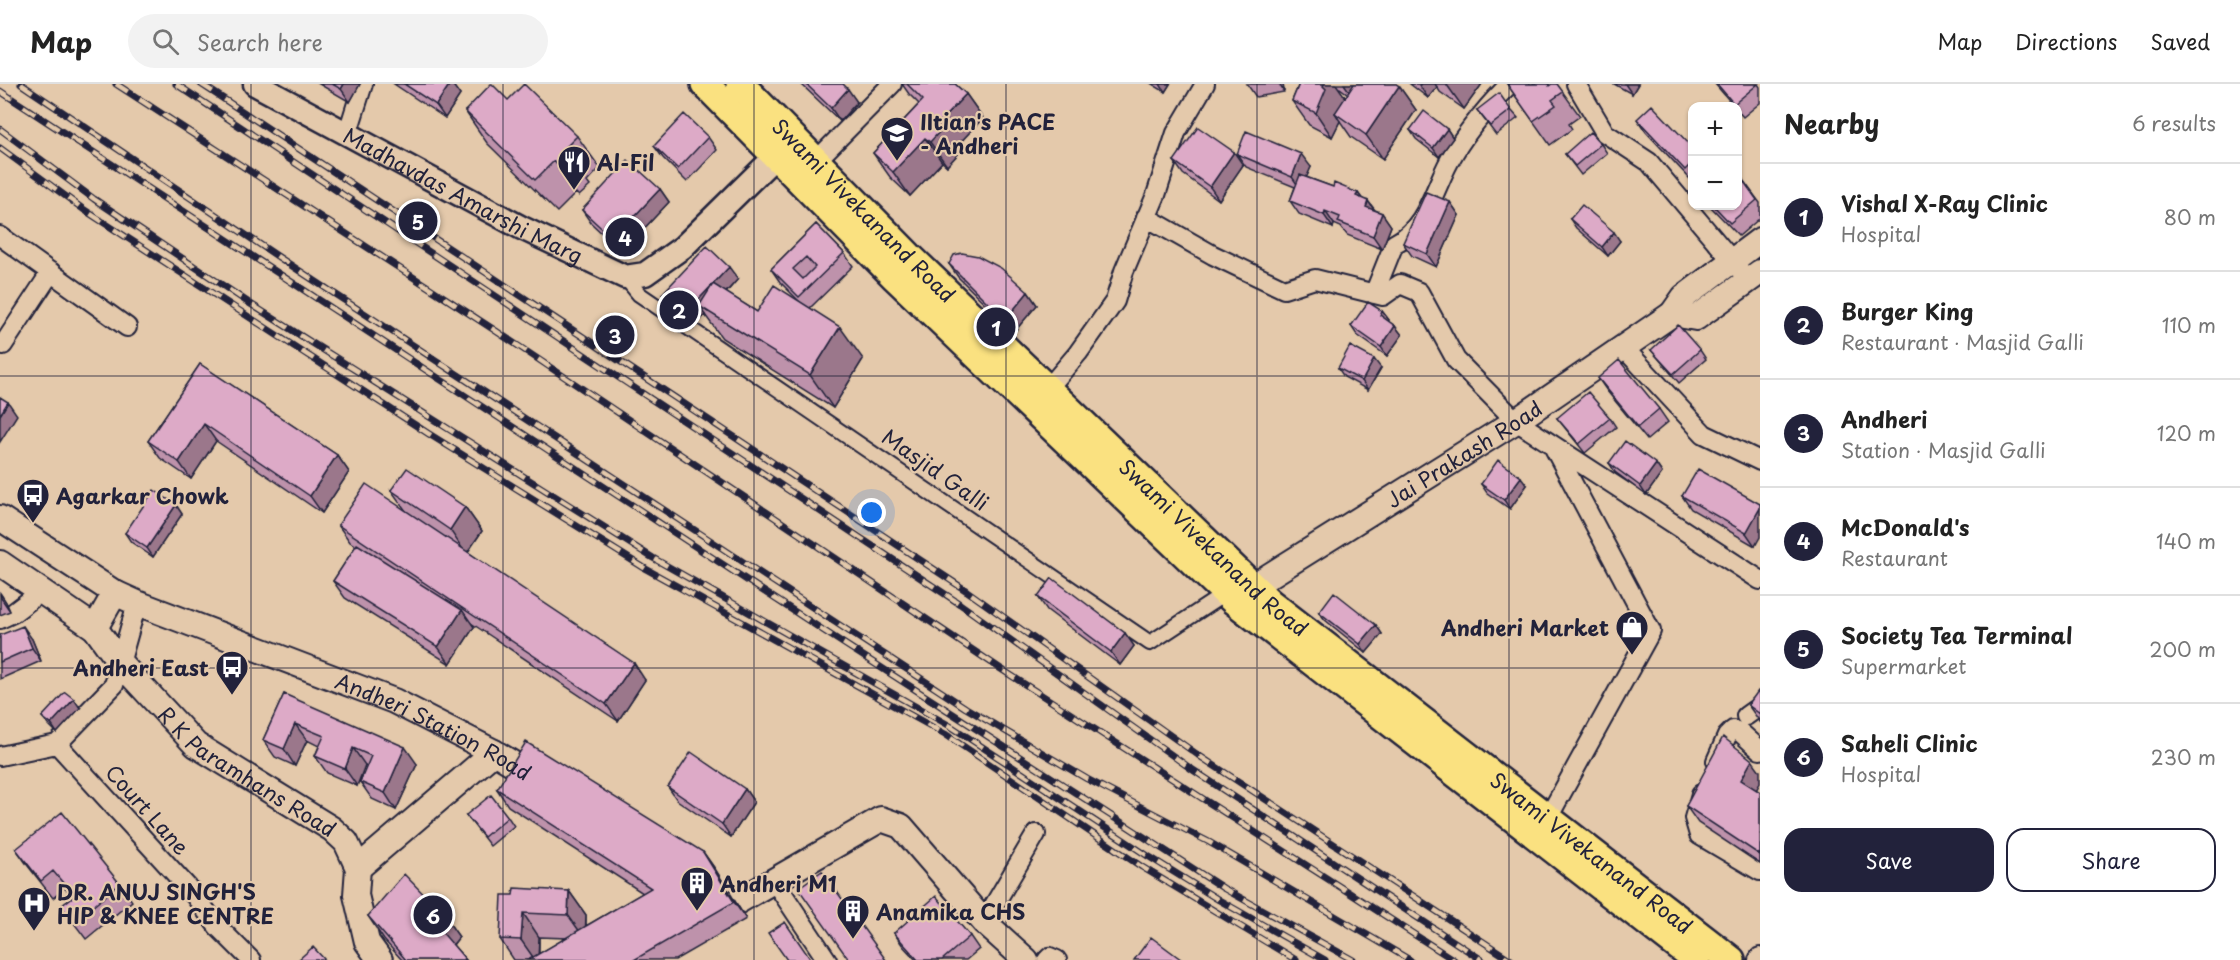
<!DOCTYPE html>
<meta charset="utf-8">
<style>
body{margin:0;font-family:"Playpen Sans",sans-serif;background:#f2f2f2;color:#222}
.controls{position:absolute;right:18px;top:18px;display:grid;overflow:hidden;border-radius:12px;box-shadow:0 2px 4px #0004}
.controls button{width:54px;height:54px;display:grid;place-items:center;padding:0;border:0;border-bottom:2px solid #e0e0e0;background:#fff;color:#222;font:30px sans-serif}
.you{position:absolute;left:872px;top:429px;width:21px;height:21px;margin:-15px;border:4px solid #fff;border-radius:50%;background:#1a73e8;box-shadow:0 0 0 9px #1a73e833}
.badge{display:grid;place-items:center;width:39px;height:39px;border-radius:50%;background:#22223b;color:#fff;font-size:20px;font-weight:700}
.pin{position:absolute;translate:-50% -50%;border:3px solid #fff;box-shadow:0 2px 6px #0006}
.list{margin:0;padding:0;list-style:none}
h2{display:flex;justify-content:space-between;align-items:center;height:78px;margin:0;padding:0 24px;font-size:26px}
h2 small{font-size:20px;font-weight:400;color:#767676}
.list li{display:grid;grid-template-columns:39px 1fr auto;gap:18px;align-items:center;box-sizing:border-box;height:108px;padding:0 24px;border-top:2px solid #e0e0e0}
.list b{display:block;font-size:22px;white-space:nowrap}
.list p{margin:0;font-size:20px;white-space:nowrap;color:#767676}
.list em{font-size:20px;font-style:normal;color:#767676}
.actions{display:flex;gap:12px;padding:18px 24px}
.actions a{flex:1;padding:14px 0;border:2px solid #22223b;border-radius:18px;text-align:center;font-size:21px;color:#22223b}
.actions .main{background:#22223b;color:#fff}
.icon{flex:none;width:33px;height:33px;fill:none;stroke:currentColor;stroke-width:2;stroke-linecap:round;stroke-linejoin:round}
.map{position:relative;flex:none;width:1760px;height:876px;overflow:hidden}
header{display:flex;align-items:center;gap:36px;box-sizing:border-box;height:84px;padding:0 30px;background:#fff;border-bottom:2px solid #e0e0e0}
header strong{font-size:28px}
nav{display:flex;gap:33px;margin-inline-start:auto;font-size:21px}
.search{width:420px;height:54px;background:#f2f2f2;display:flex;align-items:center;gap:15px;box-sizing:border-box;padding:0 21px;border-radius:33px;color:#767676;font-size:22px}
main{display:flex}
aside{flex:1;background:#fff}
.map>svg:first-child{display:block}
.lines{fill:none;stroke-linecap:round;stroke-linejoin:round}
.pedestrian-casing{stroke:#22223b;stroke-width:18}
.minor-casing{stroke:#22223b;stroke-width:22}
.tertiary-casing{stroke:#22223b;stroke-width:27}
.secondary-casing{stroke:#22223b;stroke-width:28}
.primary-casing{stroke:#22223b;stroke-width:32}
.pedestrian{stroke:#e4c9ab;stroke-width:14}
.minor{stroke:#e4c9ab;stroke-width:18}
.tertiary{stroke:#e4c9ab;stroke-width:22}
.secondary{stroke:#e4c9ab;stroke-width:24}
.primary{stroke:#fae180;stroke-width:27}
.rail-casing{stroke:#22223b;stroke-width:7}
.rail{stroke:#e4c9ab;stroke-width:4.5;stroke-dasharray:14;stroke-linecap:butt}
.wall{fill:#be92ab;stroke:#22223b;stroke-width:1.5;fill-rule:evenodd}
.shaded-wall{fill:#9b778b;stroke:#22223b;stroke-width:1.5}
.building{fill:#ddaac7;stroke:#22223b;stroke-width:1.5;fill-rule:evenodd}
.grid{fill:none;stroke:#22223b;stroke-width:1.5;stroke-opacity:0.55}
.labels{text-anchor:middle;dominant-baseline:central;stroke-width:4.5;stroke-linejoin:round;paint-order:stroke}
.poi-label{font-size:21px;font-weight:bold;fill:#22223b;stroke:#e4c9ab;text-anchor:start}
.street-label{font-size:21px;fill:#22223b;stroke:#e4c9ab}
</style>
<header>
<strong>Map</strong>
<div class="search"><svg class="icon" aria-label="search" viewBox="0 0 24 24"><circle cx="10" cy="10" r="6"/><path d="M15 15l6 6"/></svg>Search here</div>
<nav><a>Map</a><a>Directions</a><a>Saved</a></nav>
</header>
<main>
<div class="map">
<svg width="1760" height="876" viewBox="0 0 1760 876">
<rect width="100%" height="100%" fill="#e4c9ab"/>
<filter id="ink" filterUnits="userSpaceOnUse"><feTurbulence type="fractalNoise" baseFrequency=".0167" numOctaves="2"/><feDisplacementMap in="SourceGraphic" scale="12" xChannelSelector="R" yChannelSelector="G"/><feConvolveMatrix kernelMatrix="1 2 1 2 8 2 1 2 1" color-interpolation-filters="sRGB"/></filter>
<g filter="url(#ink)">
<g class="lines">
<g class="pedestrian-casing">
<path id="pedestrian" d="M625,193L639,210L1150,559L1226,509"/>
</g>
<g class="minor-casing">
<path id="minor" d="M1576,0L1605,49L1649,78L1740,186
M347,51L363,0
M809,84L892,0
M1146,133L1213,171L1284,205L1315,195L1383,212L1400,200L1419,208L1456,276L1516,337L1760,496
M0,152L127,243
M1374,210L1394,160C1430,142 1434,100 1454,69C1467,47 1492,17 1510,0
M3,261L51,188
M1623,263L1704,350L1760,377
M1040,314L1078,269L1115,217L1124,187L1156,111L1176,49L1205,0
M0,535L13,529L42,507
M1746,632L1760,622
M57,660L192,808L218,843L251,876
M0,672L57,660L114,601L137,519
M1716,677L1727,652L1733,646L1740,648L1760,666
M1701,710L1694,734L1699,751L1760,787
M1549,732L1651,547L1553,362
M773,795L827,876
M984,838L1036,750
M1047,876L1050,873L1057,876
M1758,876L1760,873"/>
</g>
<g class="tertiary-casing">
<g id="tertiary">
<path id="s1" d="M255,0L522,144L625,193L645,190L683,163L788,60"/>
</g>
</g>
<g class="secondary-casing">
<g id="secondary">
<path d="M1672,230L1696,234L1760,188"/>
<path id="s2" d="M0,434L115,509L137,519L394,617L494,668L541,697"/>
<path id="s3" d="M0,479L95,544L121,580L196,661L332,745L346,758L358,784L356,811L367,858L380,876"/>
<path id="s4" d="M1253,502L1516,337L1672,230L1684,213L1760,156"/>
<path d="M95,544L115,509"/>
<path d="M358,784L494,668"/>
<path d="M709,834L881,735L901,742L984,838L1026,876"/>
</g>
</g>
<g class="primary-casing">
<g id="primary">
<path d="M705,0L895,193L1233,516L1696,876"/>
<path id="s5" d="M740,0L909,172L1270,519L1731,876"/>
</g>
</g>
<use href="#pedestrian" class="pedestrian"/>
<use href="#minor" class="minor"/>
<use href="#tertiary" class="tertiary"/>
<use href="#secondary" class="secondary"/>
<use href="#primary" class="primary"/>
<g class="rail-casing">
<path id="rail" d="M21,0L280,174L966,624L1087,695L1209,758L1410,876
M116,0L496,247L1001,585L1454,876
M176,0L960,520L1190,684L1482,876
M201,0L967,507L1198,671L1511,876
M0,7L832,552L1155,760L1223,804L1353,876
M0,45L94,115L249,219L653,474L952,643L1148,772L1219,816L1325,876
M0,64L83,125L429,350L646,485L945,650L1142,783L1296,876"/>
</g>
<use href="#rail" class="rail"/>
</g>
<path class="wall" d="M319,0H360L350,18Z
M394,0H452L460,11L445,34Z
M801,0H843L857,18L840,37Z
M902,0H955L966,10L983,34L954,65L958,70L947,82L942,78L910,112L890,93L873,69L919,20L909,10Z
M1152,0H1170L1165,8Z
M1247,0H1283L1284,8L1256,13Z
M1299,0H1396L1399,2L1416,26L1383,75L1351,53L1340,37L1332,53L1309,41L1292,17ZM1340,4L1348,10L1345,14L1339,5Z
M1410,0H1482L1464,25L1440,8L1437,3L1428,14Z
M1507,0H1549L1550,2L1557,0L1580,32L1569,40L1572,45L1550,61Z
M1614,0H1638L1632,10Z
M1715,0H1758L1760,3V19L1743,33L1737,26V22H1734Z
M508,16L577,52L600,84L587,98L590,102L579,112L576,109L557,128L487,59L465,27Z
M1477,26H1511L1518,34L1496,51Z
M1637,35L1692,63V97L1646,48Z
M1447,45L1453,54L1439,73L1416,55L1410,46Z
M708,53L717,66L687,98L663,74L654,62Z
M1601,60L1607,69L1581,91L1565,70Z
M1237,70L1311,83L1306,93L1333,103L1358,109L1362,115L1368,117L1375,126L1382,129L1391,142L1382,165L1347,151L1341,143L1334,140L1333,144L1299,130L1290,117L1295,103L1246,83Z
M1174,77L1243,81L1219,116L1183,90Z
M1737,88L1760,119V134L1739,152L1710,122H1737Z
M660,105L669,118L622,168L591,139L582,126Z
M1450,118L1459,131L1436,183L1412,172L1403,159Z
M1570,135L1620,157L1608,172L1576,144Z
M816,140L844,169L853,182L810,224L863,275L833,324L722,254L705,231L693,244L671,223L662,210L738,195L726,209L757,228L799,217L780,198L771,185Z
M949,180L1028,208L1037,221L1014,248L958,193Z
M1382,227L1389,236L1388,237L1395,242L1402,251L1387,272L1357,251L1351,242Z
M1651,266H1700L1706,275L1679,299L1658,274Z
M200,280L337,371L349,388L322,429L216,357L191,395L160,374L148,357Z
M1338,284H1381L1368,306L1344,293Z
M1598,294L1659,325L1668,338L1647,356L1607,307Z
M1557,334H1610L1616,343L1585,369Z
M1609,379L1656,380L1662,389L1646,411L1615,388Z
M1481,400L1527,401L1510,425L1487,409Z
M391,406L465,423L482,447L468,468L645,596L618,637L471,539L474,543L450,580L345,514L333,497L356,462L350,458L338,441L406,427Z
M1682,412L1760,420L1755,462L1691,425Z
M176,421L182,430L153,473L131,458L125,449Z
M0,509L6,518L10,527L0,531Z
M1038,513L1125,549L1134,562L1120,581L1047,526Z
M1319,528L1376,541L1382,550L1366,569L1325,536Z
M0,551L32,555L41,577L0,595Z
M1760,609V638L1748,621Z
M284,610L417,680L396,726L372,715L360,698L367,682L365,681L357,702L327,689L315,672L319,662L307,656L295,682L275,673L263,656Z
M80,624L57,649L49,641L42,633Z
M668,703L745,705L754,718L731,753L677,716Z
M497,705L703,768L715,785L746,835L675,876H514L500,855L513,811L569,807L586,831V842L643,809L508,722ZM539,853L566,854L539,870Z
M1756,706L1760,708V780L1698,739L1686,722Z
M466,731L508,733L514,742L490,762Z
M16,765L120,800L132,817L86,855L61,822L73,813L65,804L53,814L28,782Z
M442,829L459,853L453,861L466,876H402L384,856L368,832Z
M894,849L970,852L979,865L966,876H916L903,862Z"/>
<path class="shaded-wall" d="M344,0H360L350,18L341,5Z
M450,0H452L460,11L445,34L436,21Z
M1160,0H1170L1165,8Z
M1279,0H1283L1284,8Z
M1324,0H1336L1348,17L1335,29L1340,37L1332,53L1316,29L1323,2Z
M1344,0H1368L1354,14Z
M1421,0H1435L1437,3L1428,14L1419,1Z
M1448,0H1482L1464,25L1447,1Z
M1625,0H1638L1632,10Z
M1399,2L1416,26L1383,75L1366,51Z
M848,5L857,18L840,37L831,24Z
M966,10L983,34L954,65L958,70L947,82L930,58L936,42Z
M1447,45L1453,54L1439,73L1433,64Z
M925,54L942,78L910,112L893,88Z
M1234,68L1243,81L1219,116L1210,103Z
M1301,70L1311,83L1301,106L1292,93Z
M660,105L669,118L622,168L613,155Z
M1358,109L1367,121L1368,117L1377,130L1375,136L1356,112Z
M1450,118L1459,131L1436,183L1427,170Z
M1325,127L1334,140L1333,144L1324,131Z
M1382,129L1391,142L1382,165L1373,152Z
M1614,148L1620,157L1608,172L1602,163Z
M729,183L738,195L708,228L699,222L705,231L693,244L684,231Z
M1028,208L1037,221L1014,248L1005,236Z
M1382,227L1389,236L1386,240L1380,231Z
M1395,242L1402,251L1387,272L1381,263Z
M840,243L863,275L833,324L810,291Z
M1374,275L1381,284L1368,306L1362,297Z
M8,318L17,331L0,358V331Z
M204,340L216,357L191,395L179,378Z
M337,371L349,388L322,429L310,412Z
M1656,380L1662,389L1646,411L1640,402Z
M1521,393L1527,401L1510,425L1504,416Z
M176,421L182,430L153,473L147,464Z
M465,423L482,447L466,470L450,446Z
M1760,424V453L1755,462L1746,449Z
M0,509L6,518L10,527L1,514Z
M462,526L474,543L450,580L438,563Z
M1376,541L1382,550L1366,569L1360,560Z
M23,542L32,555L41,577L32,564Z
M1125,549L1134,562L1120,581L1111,568Z
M634,579L645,596L618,637L606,620Z
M74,615L80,624L57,649L51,640Z
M295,640L307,656L295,682L284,665Z
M405,663L417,680L396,726L385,709Z
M353,664L365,681L357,702L345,685Z
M1752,676L1760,687V699L1753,712L1741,696Z
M745,705L754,718L731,753L722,740Z
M703,768L715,785L746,835L734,818Z
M569,807L586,831L585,855L568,831Z
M442,829L459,853L451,863L434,839Z
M523,829L539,853L538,876H535L521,856Z"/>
<path class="building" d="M332,0H344L341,5Z
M404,0H450L436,21Z
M491,0H492L508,16L524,0L577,52L563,66L567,70L557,80L554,77L535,96L465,27Z
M806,0H843L848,5L831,24Z
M907,0H955L966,10L936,42L941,46L930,58L925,54L893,88L873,69L923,16Z
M1299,0H1324L1323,2L1326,5L1316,29L1292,17Z
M1354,0H1396L1399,2L1366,51L1335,29Z
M1507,0H1548L1549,2L1552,0H1557L1563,8L1552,16L1556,21L1533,37Z
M1717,0H1758L1734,20Z
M1499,9L1511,26L1490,42L1477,26Z
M1652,21L1692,63V79L1685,86L1637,35Z
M1424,27L1447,45L1433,64L1410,46Z
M684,30L708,53L678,85L654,62Z
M1198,43L1234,68L1210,103L1174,77Z
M1246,47L1301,70L1292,93L1237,70Z
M1590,48L1601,60L1575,82L1565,70Z
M628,76L660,105L613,155L582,126Z
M1737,88L1757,116L1730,139L1714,122H1737Z
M1300,91L1333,103L1334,99L1358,109L1356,112L1368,117L1366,123L1382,129L1373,152L1338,138L1340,133L1325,127L1324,131L1290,117Z
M1426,108L1450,118L1427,170L1403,159Z
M1582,121L1614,148L1602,163L1570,135Z
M816,140L844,169L799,213L771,185ZM806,173L815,183L803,195L793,185Z
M707,162L729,183L684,231L662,210Z
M962,169L978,172L1001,184L1028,208L1005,236L949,180L954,171Z
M713,200L757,228L774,201L840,243L810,291L699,222Z
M1368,218L1382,227L1380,231L1395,242L1381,263L1351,242Z
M1678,241L1700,266L1673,290L1651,266Z
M1350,262L1374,275L1362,297L1338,284Z
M1619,276L1659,325L1638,343L1598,294Z
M200,280L337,371L310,412L204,340L179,378L148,357Z
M1588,308L1610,334L1579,360L1557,334Z
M0,313L8,318L0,331Z
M1625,357L1656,380L1640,402L1609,379Z
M1498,376L1521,393L1504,416L1481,400Z
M407,384L465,423L450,446L391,406Z
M1698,385L1760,420V424L1746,449L1682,412Z
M366,400L634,579L606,620L338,441Z
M154,406L176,421L147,464L125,449Z
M357,460L462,526L438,563L333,497Z
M1052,494L1125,549L1111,568L1038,513Z
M1334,508L1376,541L1360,560L1319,528Z
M23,542L32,564L0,578V551Z
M1758,607L1760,609V630L1748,621Z
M65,608L74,615L51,640L42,633Z
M284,610L405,663L385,709L360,698L371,672L353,664L345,685L315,672L324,652L295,640L284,665L263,656Z
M1723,653L1752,676L1741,696L1760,708V771L1686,722Z
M526,658L703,768L734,818L634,876H528L651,804L497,705Z
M691,668L745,705L722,740L668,703Z
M491,711L508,733L484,753L466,731Z
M62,728L120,800L74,838L61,822L74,812L53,787L41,797L16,765Z
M822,787L886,876H849L798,804Z
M404,790L442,829L434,839L466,876H406L368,832Z
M514,804L569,807L568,831L523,829L521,856L500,855L502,811H513Z
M936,812L970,852L942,876H918L894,849Z
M785,838L811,876H787L768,849Z
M1151,853L1182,876H1134Z
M313,863L325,876H298Z"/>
</g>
<path class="grid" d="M251,0V876M503,0V876M754,0V876M1006,0V876M1257,0V876M1509,0V876M0,292H1760M0,584H1760"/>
<defs>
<g id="school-pin" transform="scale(1.725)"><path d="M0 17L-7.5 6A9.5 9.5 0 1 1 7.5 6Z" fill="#22223b" stroke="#e4c9ab"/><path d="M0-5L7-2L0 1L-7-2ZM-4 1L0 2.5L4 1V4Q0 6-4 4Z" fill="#fff"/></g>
<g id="restaurant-pin" transform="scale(1.725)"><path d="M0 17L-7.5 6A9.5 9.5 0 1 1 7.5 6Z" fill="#22223b" stroke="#e4c9ab"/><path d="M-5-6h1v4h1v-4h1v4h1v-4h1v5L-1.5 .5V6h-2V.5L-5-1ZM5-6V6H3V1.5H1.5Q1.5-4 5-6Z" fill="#fff"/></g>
<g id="bus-pin" transform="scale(1.725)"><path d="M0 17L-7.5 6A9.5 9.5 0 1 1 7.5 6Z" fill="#22223b" stroke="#e4c9ab"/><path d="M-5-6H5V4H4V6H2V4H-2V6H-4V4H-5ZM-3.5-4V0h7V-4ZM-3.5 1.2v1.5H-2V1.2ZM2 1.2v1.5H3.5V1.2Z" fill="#fff"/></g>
<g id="shop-pin" transform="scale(1.725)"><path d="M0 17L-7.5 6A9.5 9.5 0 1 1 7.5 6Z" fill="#22223b" stroke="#e4c9ab"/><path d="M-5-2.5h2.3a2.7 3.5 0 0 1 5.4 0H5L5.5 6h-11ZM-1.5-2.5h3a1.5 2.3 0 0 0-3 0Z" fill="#fff"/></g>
<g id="building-pin" transform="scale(1.725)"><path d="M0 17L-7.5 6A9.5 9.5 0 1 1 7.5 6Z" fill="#22223b" stroke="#e4c9ab"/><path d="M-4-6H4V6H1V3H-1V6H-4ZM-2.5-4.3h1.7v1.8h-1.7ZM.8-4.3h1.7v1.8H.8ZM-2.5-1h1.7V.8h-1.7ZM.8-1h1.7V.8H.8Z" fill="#fff"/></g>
<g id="hospital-pin" transform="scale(1.725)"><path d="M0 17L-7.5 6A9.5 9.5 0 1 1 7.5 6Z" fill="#22223b" stroke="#e4c9ab"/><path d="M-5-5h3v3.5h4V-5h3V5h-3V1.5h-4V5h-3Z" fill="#fff"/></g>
</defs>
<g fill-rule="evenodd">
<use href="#school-pin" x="897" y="49"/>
<use href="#restaurant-pin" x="574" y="78"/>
<use href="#bus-pin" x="33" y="411"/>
<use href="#shop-pin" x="1632" y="543"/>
<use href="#bus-pin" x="232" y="583"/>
<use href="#building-pin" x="697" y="799"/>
<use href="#hospital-pin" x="34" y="819"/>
<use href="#building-pin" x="853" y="827"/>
</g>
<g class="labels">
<g class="poi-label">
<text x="920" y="37">IItian's PACE<tspan x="920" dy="24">- Andheri</tspan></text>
<text x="597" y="78">Al-Fil</text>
<text x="56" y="411">Agarkar Chowk</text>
<text x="1609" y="543" text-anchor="end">Andheri Market</text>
<text x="209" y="583" text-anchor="end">Andheri East</text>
<text x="720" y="799">Andheri M1</text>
<text x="57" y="807">DR. ANUJ SINGH'S<tspan x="57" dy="24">HIP &amp; KNEE CENTRE</tspan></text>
<text x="876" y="827">Anamika CHS</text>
</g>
<g class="street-label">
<text stroke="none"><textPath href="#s1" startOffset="236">Madhavdas Amarshi Marg</textPath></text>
<text stroke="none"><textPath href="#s5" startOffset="177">Swami Vivekanand Road</textPath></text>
<text stroke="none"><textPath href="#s4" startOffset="249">Jai Prakash Road</textPath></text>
<text transform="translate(936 385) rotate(35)">Masjid Galli</text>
<text stroke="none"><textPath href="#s5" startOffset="663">Swami Vivekanand Road</textPath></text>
<text stroke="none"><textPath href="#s2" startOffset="483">Andheri Station Road</textPath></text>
<text stroke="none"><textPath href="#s3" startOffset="327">R K Paramhans Road</textPath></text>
<text transform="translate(148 725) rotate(48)">Court Lane</text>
<text stroke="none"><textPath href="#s5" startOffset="1149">Swami Vivekanand Road</textPath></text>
</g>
</g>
</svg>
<div class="controls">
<button>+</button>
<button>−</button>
</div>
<div class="you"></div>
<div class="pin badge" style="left:996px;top:243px">1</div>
<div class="pin badge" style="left:679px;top:226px">2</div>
<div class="pin badge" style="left:615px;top:251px">3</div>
<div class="pin badge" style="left:625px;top:153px">4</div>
<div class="pin badge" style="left:418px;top:137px">5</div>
<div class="pin badge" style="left:433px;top:831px">6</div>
</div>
<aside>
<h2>Nearby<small>6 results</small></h2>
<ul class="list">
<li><span class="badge">1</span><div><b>Vishal X-Ray Clinic</b><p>Hospital</p></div><em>80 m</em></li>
<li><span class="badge">2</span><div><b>Burger King</b><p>Restaurant · Masjid Galli</p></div><em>110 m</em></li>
<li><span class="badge">3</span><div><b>Andheri</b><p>Station · Masjid Galli</p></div><em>120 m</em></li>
<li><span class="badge">4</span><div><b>McDonald's</b><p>Restaurant</p></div><em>140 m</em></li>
<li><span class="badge">5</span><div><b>Society Tea Terminal</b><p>Supermarket</p></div><em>200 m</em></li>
<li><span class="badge">6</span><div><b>Saheli Clinic</b><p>Hospital</p></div><em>230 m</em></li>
</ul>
<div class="actions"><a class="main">Save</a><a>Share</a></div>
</aside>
</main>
